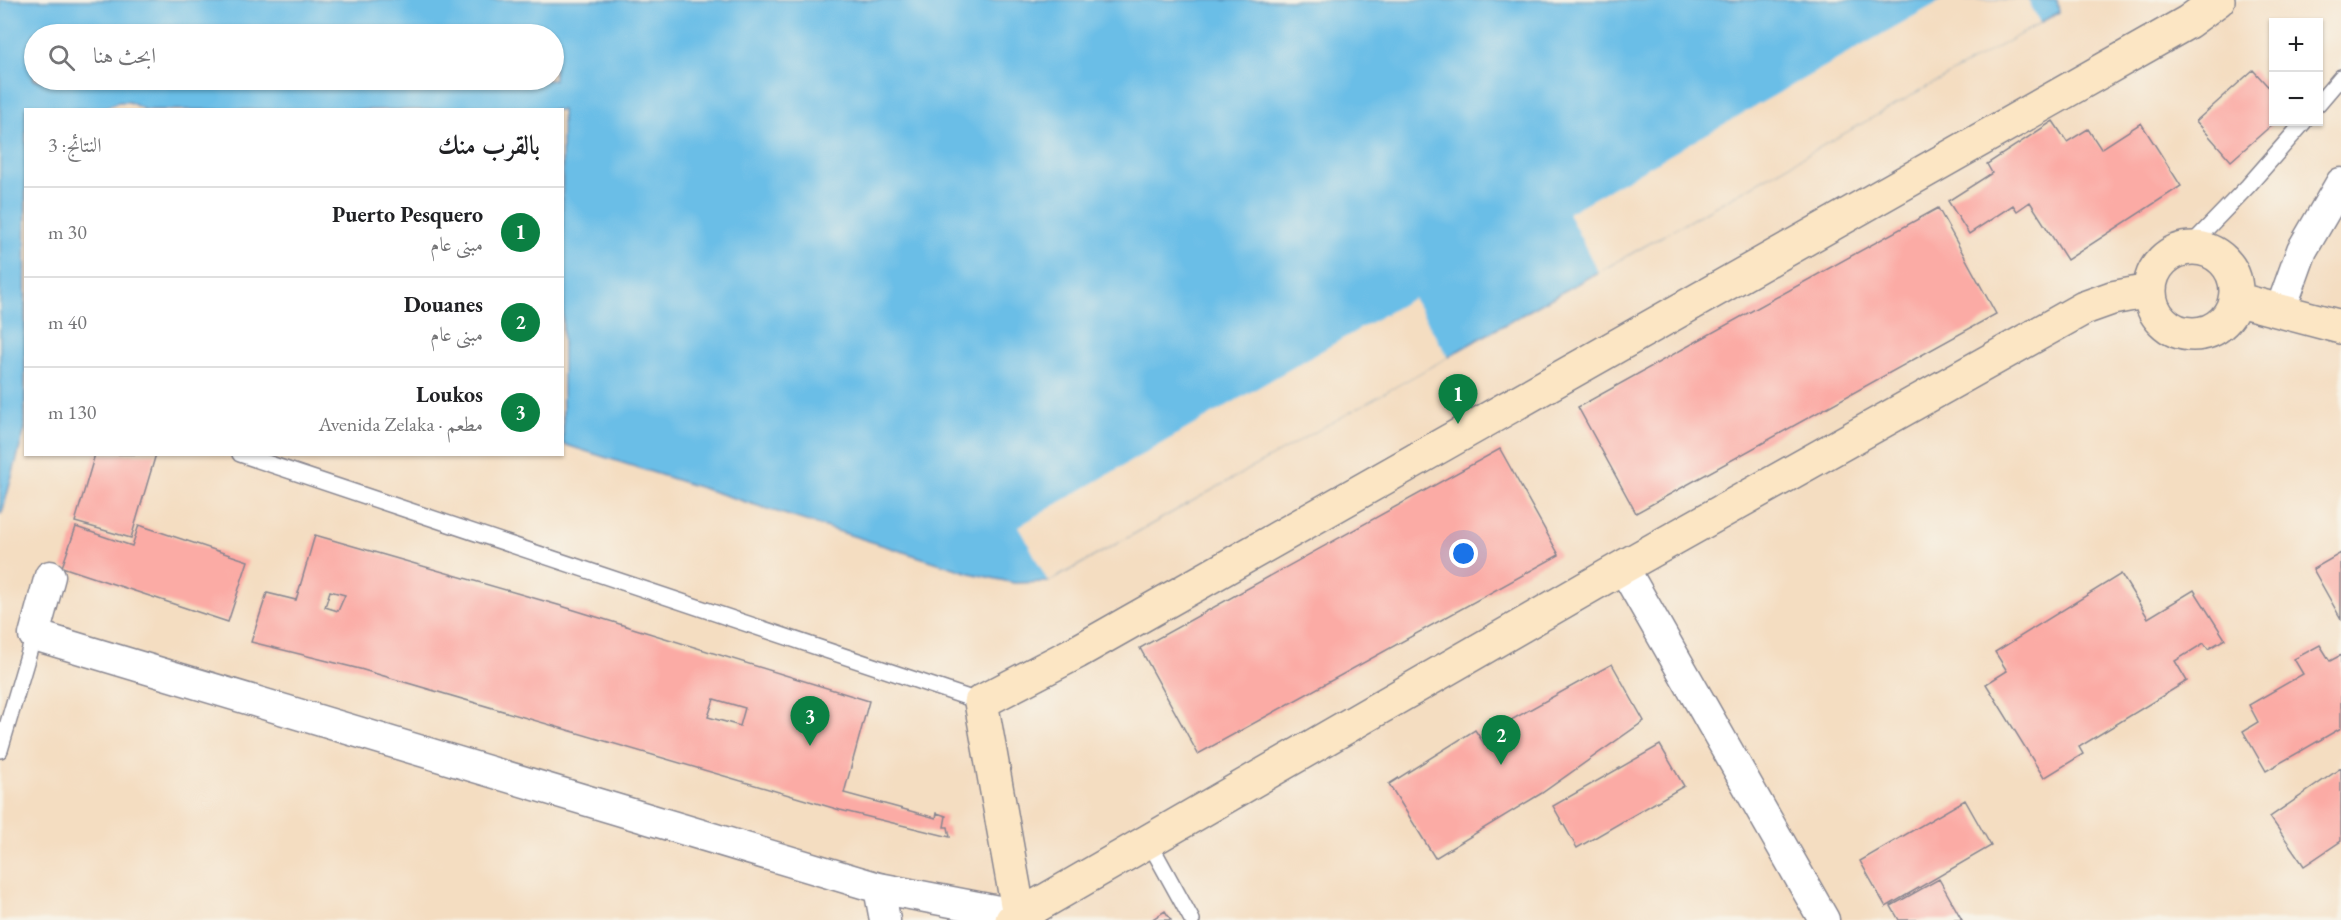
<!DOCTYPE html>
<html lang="ar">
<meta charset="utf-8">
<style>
body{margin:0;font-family:"EB Garamond",Amiri,serif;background:#f6f6f6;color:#202124;direction:rtl}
.controls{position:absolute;right:18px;top:18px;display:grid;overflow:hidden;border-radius:0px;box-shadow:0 2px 4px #0004}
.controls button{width:54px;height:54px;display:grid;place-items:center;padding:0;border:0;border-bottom:2px solid #e0e0e0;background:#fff;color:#202124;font:30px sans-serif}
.you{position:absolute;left:1464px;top:554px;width:21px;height:21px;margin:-15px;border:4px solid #fff;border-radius:50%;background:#1a73e8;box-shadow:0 0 0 9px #1a73e833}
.badge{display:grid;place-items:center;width:39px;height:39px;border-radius:50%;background:#0b8043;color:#fff;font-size:20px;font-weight:700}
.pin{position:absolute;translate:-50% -50px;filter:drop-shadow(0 2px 3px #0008)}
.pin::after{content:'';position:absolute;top:32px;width:21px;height:18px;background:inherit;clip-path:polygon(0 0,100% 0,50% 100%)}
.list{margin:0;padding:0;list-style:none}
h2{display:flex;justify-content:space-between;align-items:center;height:78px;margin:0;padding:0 24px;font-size:26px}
h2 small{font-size:20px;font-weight:400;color:#757577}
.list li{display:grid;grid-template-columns:39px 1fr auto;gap:18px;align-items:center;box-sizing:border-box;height:90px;padding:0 24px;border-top:2px solid #e0e0e0}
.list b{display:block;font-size:22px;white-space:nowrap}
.list p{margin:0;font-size:20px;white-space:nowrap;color:#757577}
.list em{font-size:20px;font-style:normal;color:#757577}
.icon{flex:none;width:33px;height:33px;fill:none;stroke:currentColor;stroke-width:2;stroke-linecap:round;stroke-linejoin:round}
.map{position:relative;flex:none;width:2341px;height:920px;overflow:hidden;direction:ltr}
.search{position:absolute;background:#fff;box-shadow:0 2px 4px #0004;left:24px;top:24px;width:540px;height:66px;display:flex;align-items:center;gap:15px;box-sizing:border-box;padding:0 21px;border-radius:33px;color:#757577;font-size:22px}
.panel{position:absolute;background:#fff;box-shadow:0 2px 4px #0004;left:24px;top:108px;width:540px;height:348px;border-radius:0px;direction:rtl}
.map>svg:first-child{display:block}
.water{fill:#6bbee7;stroke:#4376a2;stroke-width:1.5;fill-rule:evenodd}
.pier{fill:#f4ddc1}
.building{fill:#fbaba5;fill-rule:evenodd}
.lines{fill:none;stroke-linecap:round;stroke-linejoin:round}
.lane-casing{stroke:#888690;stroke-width:18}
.street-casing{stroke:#888690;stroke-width:33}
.secondary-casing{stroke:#888690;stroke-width:36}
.lane{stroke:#fff;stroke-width:15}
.street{stroke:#fff;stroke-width:30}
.secondary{stroke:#fce6c4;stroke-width:33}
</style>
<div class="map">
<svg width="2341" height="920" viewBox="0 0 2341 920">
<rect width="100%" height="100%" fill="#f7f3e8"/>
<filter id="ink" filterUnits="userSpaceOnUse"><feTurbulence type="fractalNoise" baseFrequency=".0167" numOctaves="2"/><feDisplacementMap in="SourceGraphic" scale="12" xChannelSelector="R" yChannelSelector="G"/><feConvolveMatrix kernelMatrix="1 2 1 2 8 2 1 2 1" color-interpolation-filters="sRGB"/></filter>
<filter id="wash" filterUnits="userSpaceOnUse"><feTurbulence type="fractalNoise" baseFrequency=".008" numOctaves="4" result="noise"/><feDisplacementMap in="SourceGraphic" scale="24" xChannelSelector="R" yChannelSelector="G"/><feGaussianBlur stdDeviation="1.35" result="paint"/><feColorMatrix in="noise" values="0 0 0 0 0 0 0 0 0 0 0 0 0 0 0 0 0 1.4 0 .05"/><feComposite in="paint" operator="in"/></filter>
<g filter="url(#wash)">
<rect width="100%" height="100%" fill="#f4ddc1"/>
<path class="water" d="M0,0H2057L2059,12L1048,582L1014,583L970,573L563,444L562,110H145L129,102H118L102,109L26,110L25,429L2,513L0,514ZM34,34H554V80H34Z"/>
<path class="pier" d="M1942,0H2028L2040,23L1598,272L1568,213Z
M1413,298L1448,357L1048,582L1019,526Z"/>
<g id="blocks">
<path class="building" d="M2253,70L2274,93V123L2231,161L2196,121Z
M2053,121L2067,142L2088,129L2101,149L2141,123L2181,186L2067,260L2030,202L2017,211L2013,205L1969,234L1948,201L1992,173L1987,164Z
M1938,208L1996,314L1636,513L1578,407Z
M1500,449L1559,555L1198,754L1140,648Z
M95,454H156L131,538L75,522Z
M139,525L248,561L228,622L62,567L76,527L132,546Z
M315,535L558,605L869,701L844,793L936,818L937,813L946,816L944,827H948L950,837L840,810L360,669L251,642L267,593L296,600ZM330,591L345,595L338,611L325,607ZM714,699L745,708L740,726L708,717Z
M2341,553V619L2313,569Z
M2121,574L2148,618L2194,590L2225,639L2208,649L2204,643L2175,661L2187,681L2079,747L2083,754L2044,778L1986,684L2007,671L1995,652Z
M2320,645L2330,661L2341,655V728L2266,771L2243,731L2258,722L2249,705L2303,674L2294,659Z
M1612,664L1644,721L1542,793L1435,858L1389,784L1475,730L1485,745L1505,733L1502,725Z
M1660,745L1684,786L1577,848L1553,806Z
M2341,768V841L2304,866L2270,817Z
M1965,800L1991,846L1886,907L1860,861Z
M1939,879L1962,920H1899L1891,906Z
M1165,911L1171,920H1151Z"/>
</g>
</g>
<g filter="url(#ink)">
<use href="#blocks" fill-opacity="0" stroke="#888690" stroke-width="1.5"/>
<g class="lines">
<g class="lane-casing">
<path id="lane" d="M2318,104L2341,77
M2188,248L2248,186L2304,122
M240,454L981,702
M0,750L34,635
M1149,842L1192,920"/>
</g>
<g class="street-casing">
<path id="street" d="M2280,311L2302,250L2341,183
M1623,567L1824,920
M50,576L34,635L879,888L1019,915
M879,888L885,920"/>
</g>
<g class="secondary-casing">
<path id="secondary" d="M2150 291a43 43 0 1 1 86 0a43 43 0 1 1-86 0Z
M2235,299L2341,327
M1019,915L981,702L1077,652L2188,22L2218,0
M1012,920L1623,567L2084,308L2112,298L2149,291"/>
</g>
<use href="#lane" class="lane"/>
<use href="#street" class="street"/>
<use href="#secondary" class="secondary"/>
</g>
</g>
</svg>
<div class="controls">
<button>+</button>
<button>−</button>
</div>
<div class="you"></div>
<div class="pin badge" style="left:1458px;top:424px">1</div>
<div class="pin badge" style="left:1501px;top:765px">2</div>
<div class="pin badge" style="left:810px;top:746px">3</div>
<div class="search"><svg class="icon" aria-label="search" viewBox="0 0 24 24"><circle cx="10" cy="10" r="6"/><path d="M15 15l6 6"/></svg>ابحث هنا</div>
<section class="panel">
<h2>بالقرب منك<small>النتائج: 3</small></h2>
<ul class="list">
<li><span class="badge">1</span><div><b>Puerto Pesquero</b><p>مبنى عام</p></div><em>30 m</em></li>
<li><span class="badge">2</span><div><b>Douanes</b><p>مبنى عام</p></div><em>40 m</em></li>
<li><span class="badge">3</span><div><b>Loukos</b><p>مطعم · Avenida Zelaka</p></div><em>130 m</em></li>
</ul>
</section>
</div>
